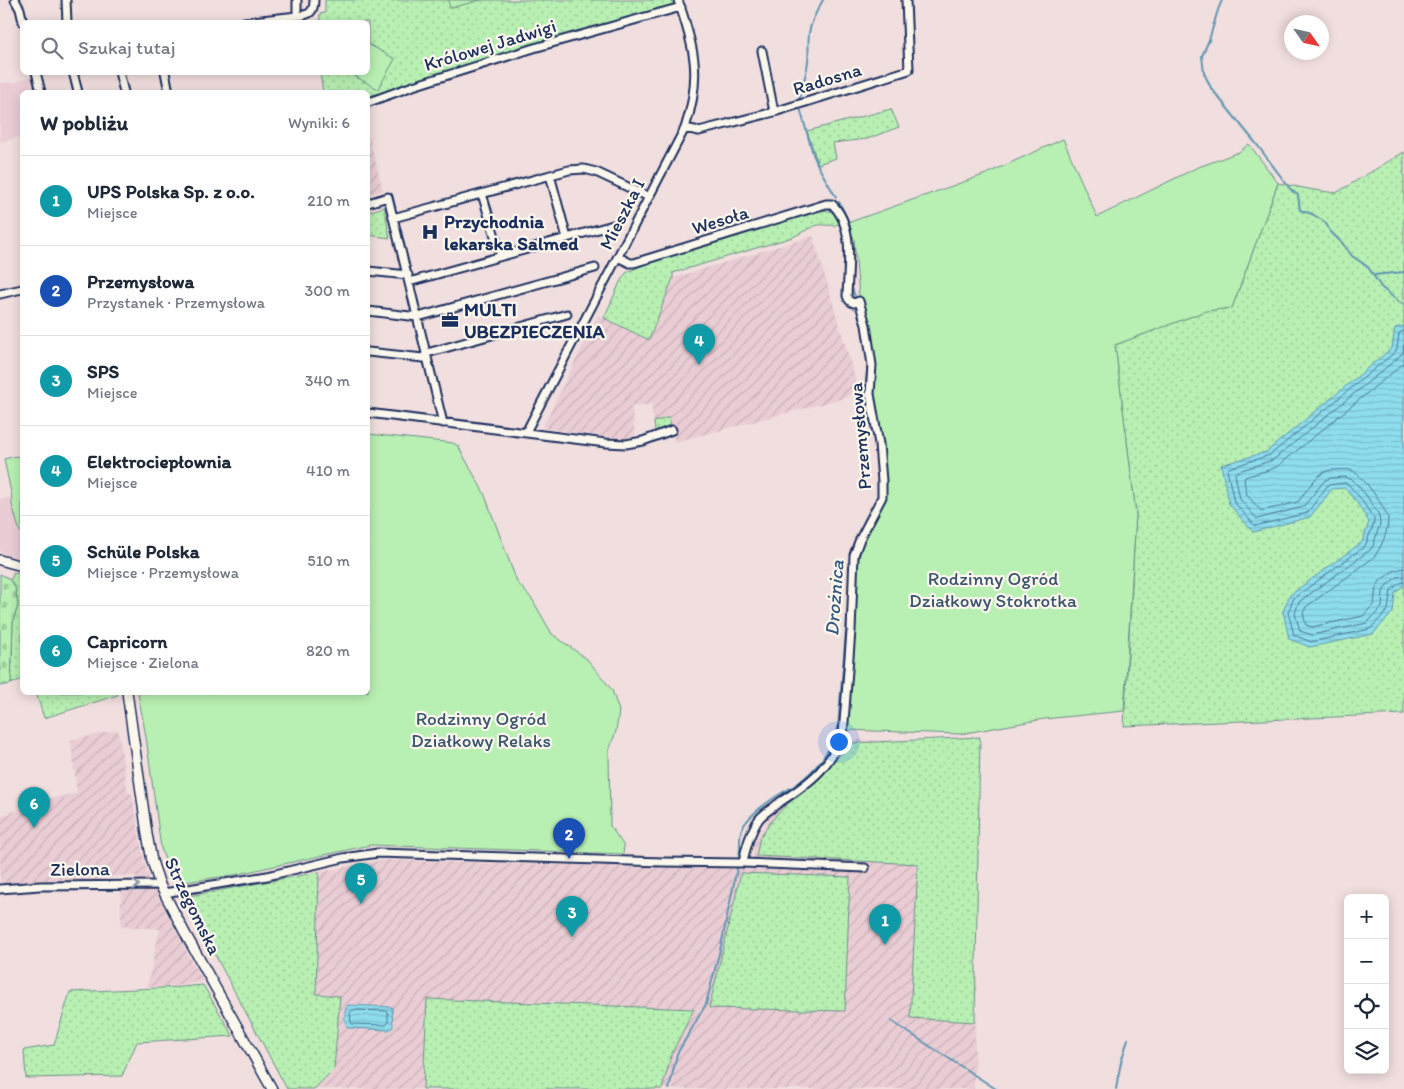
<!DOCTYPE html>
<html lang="pl">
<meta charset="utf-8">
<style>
body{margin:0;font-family:Itim,sans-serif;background:#f6f6f7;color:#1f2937}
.controls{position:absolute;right:15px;bottom:15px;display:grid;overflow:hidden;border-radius:8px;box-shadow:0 2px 12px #0003}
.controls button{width:45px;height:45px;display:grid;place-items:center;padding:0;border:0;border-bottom:1px solid #e0e1e3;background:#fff;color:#1f2937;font:25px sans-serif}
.compass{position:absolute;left:1284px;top:15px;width:45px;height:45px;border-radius:50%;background:#fff;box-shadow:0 2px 12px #0003;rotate:124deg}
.you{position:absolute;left:838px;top:741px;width:18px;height:18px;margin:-12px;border:4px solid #fff;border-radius:50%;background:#1a73e8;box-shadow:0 0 0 8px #1a73e833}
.badge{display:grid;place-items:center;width:32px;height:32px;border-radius:50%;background:#ea580c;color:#fff;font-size:16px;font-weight:700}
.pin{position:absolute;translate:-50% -41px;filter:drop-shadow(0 1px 2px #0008)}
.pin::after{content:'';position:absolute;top:26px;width:18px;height:15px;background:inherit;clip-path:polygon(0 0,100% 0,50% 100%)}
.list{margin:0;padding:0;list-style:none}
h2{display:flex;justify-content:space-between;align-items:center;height:65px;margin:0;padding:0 20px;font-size:21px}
h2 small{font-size:16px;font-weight:400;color:#747a83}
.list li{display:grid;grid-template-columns:32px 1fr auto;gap:15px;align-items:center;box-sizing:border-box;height:90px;padding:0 20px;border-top:1px solid #e0e1e3}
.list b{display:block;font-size:19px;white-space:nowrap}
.list p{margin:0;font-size:16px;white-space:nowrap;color:#747a83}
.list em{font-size:16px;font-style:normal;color:#747a83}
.icon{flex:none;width:28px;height:28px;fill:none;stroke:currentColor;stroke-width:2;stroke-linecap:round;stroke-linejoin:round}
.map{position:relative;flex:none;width:1404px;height:1089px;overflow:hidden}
.search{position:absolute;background:#fff;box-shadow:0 2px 12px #0003;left:20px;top:20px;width:350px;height:55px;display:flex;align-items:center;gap:12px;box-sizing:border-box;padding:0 18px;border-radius:8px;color:#747a83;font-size:19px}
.panel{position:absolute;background:#fff;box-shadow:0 2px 12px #0003;left:20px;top:90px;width:350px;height:605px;border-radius:8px}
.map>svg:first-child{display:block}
.built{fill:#eacdd4}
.industrial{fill:url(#industrial-furrows)}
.grass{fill:url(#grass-dots);stroke:#6a8f88}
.cemetery{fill:url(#cemetery-stones);stroke:#6a8f88}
.garden{fill:#b8efb2;stroke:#6a8f88}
.water{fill:url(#water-rules);stroke:#6097b4}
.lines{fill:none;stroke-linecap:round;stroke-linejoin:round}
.shore{stroke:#497597;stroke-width:1}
.stream{stroke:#6097b4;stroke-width:2}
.minor-casing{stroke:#1b2f5e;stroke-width:11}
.major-casing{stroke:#1b2f5e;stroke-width:12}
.minor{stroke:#fbf7ec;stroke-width:7}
.major{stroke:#fbf7ec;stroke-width:9}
.oneway{stroke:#8b93a5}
.labels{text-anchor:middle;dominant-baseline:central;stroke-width:4.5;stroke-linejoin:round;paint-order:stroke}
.street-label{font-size:19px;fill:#1b2f5e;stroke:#fbf7ec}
.poi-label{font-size:19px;font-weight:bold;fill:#1b2f5e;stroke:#fbf7ec;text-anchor:start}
.park-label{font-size:19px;fill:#3a556f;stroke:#fbf7ec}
.water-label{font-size:20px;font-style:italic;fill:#385a82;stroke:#fbf7ec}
</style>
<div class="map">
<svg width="1404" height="1089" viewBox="0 0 1404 1089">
<defs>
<pattern id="industrial-furrows" width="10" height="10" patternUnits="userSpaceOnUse" patternTransform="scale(1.25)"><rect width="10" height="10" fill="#eacdd4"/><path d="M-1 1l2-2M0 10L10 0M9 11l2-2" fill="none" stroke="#c8b0b8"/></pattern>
<pattern id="grass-dots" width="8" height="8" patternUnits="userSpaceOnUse" patternTransform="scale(1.25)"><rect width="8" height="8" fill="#b8efb2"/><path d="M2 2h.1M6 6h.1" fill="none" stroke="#9ecd9c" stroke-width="1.8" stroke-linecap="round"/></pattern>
<pattern id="cemetery-stones" width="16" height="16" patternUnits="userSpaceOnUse" patternTransform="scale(1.25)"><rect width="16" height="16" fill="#b8efb2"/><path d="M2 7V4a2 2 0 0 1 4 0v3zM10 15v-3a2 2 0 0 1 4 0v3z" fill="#9ecd9c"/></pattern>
<pattern id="water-rules" width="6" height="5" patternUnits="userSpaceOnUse" patternTransform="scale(1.25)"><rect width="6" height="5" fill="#8edded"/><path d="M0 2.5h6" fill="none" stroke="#7abece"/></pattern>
</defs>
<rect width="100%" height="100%" fill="#f1dede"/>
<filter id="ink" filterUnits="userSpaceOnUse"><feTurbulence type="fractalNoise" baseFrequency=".02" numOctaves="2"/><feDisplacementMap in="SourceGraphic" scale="10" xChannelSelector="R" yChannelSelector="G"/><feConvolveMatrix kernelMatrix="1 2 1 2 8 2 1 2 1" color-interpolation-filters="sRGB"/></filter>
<g filter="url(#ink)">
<path class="built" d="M33,75L37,92H22V113L21,115L22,122V136L0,142V83H14Z
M12,497V505L20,532H22V559L0,553V499Z"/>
<path class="industrial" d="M368,133L383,191L368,194Z
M813,236L858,388L848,397L675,442L669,418L654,422L651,404L632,407L635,436L622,439L542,428L598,315L649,340L673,278Z
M118,730L128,793L132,794L144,862L150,882H140L136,876H107L105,881L60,882L0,887V817L40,801L77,793L71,740Z
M980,737L974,1089H314L334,1069L339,996L316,995L319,872L382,860L557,865L752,869L754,842L770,817L814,783L852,740L929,742Z
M154,888L191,960L203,981L174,986L147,987L160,929L121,926V889Z"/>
<path class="grass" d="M325,0H678L681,7L377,94L368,98V92H323L320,73L368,72V22H320V14L325,13Z
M891,109L899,127L867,139L833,143L836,158L818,164L807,131Z
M1404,152V714L1124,726L1136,514L1115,345L1206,311L1232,308L1278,183L1314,190L1336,193Z
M384,207L390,238L368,235V212Z
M818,210C829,210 837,211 839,224C832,227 826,224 819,225C813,225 800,234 793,237L673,273V278L649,340L604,318L620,282L626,273L660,256Z
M669,417L671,425L655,431L654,422Z
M14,573L20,574L22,573V679L11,684L13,622L18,605L15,587L10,581Z
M117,692L118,695L44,718L36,693Z
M980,737L975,1022L910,1018L918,864L756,856L760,837L776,815L853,743Z
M319,872L316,994L340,996L334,1069L314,1089H287L184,897Z
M741,873L850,877L845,1011L709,1008Z
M203,985L233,1036L137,1042L122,1076L26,1078L24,1050L54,1045L70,992L181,987Z
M427,999L694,1009L672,1053L662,1089H423Z"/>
<path class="cemetery" d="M0,574L8,578L15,587L18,605L13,622L11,684L0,686Z"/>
<path class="garden" d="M448,0H481L450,8Z
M368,44L395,59L378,89L349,73L368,72Z
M1063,139L1097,217L1196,168L1239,152L1249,144L1278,183L1232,308L1206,311L1115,345L1136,514L1124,711L1044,719L960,734L846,730L856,572L862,545L886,498L881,439L872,391L876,367L864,306L859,295L854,239L847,223L986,174Z
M368,434L426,440L453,443L458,446L484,493L517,582L532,599L552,634L587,659L612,690L619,711L616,731L609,751L610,826L624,846L623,854L370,845L234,875L178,883L170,876L161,848L146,737L138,693L368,692Z
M22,455V532H20L12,505V497L4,459Z"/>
<path class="water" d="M1404,326V585L1395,593L1393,612L1373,634L1310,647L1289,639L1283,611L1290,595L1362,542L1369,522L1356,501L1345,488L1332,489L1310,517L1253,532L1229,504L1221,465L1266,452L1392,348L1395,328Z
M348,1005L392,1007L393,1027L389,1030L348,1028C344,1023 343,1011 348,1005Z"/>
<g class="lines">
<path class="shore" d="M1404,331L1399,333L1397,349L1395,352L1270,455L1229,468L1227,470L1234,502L1255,526L1307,513L1328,485L1345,483L1349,485L1361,499L1374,519V523L1365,546L1294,598L1288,612L1294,635L1311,642L1370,629L1388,610L1391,590L1400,583L1404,582
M1404,345L1403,352L1399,357L1273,460L1236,472L1235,474L1240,499L1257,519L1303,507L1325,480L1331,478L1345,477L1353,480L1366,495L1379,515L1380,524L1373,546L1370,550L1299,602L1295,613L1300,631L1312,635L1367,623L1382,607L1383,592L1386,586L1397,577L1404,576
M1404,363L1278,466L1272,469L1245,477L1244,480L1247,495L1261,511C1268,509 1294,504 1299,501C1299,500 1303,496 1303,495C1311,485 1318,472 1331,470C1338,470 1345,469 1351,470C1362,474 1386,508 1388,519C1389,529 1380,551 1373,558L1306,607L1303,613L1306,625L1312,627L1363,616L1374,604L1376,588L1380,581L1393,571L1404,568
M353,1010L386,1011L388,1013V1023L386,1025L352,1024L351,1022L350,1013Z"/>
<path class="stream" d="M1222,0L1218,10L1209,40L1202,56L1204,73L1211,88L1258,146L1291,190L1298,195L1300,210L1312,214L1325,222L1330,231L1343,244L1352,256L1368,267L1381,287L1399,302L1404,305
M799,100C801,87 807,75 808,61C809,52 808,42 809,33C811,21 817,10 823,0
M800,108L813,154L819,168L836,197
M839,202L848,220L850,232
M1374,275L1404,272
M851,279L852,288L856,299
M861,320L866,347
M868,361L865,393L876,446
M850,579C849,558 854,541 864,522C869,512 878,502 879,490
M739,858C741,849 739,839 741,831C746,817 769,801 780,794C786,790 792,788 797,784C816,770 831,750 838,728L849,594
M891,1021L996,1089
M669,1089L677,1054L706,1004L721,946L737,868
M1116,1089L1121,1062L1128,1039"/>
<g class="minor-casing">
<path id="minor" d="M15,0L20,9L23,22
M66,0L67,22
M297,0V16C309,15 314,13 314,0
M244,22L297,16
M762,51L774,112
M36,72L41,92
M73,72L78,92
M119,72L124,92
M165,72L169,92
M369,102L413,86L534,48L681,7
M685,128L699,131L774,112L909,70L906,0
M550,175L567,238
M482,194L501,256
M368,203L388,197L443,423
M393,218L569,170L584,169L596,172L649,197
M618,257L630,263H634L826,204H832C855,226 848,267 847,296C848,300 850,302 854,303L859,301L866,325L872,365L870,394L879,444L882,481V497L860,539L854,555L851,631L843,735C837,748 829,761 820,771C809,783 794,793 780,802C773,808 765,812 759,819C751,831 745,849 743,863
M368,271L408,275
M409,282L613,225
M0,294L22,289
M368,311L418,317L595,268
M368,352L423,358L427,353L567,314
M368,413L606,443L626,444L643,441L672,430
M526,432L685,128C702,77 695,49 678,0
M0,889L40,886L160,885
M164,893L267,876L343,858L378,853L663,862L743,863L865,868"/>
</g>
<g class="major-casing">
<path id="major" d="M0,560L22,566
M127,692L147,834L152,861L160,885L186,935L272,1089"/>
</g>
<use href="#minor" class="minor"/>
<use href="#major" class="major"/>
</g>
<defs><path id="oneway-chevron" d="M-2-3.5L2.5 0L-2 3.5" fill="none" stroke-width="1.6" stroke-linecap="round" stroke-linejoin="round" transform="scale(1.25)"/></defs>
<use class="oneway" href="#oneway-chevron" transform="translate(136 885)"/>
</g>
<defs>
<g id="hospital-bare" transform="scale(1.35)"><path d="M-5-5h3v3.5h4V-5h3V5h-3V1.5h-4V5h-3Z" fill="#1b2f5e" stroke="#fbf7ec" stroke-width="2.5" paint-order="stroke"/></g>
<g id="office-bare" transform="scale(1.35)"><path d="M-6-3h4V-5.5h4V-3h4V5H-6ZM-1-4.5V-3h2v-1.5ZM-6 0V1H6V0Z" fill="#1b2f5e" stroke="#fbf7ec" stroke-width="2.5" paint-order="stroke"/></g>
</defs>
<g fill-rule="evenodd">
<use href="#hospital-bare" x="430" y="232"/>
<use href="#office-bare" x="450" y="320"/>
</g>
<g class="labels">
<g class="street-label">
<text transform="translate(490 45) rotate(-17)">Królowej Jadwigi</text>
<text transform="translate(827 79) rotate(-17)">Radosna</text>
<text transform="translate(622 214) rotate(-63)">Mieszka I</text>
<text transform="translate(720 220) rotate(-17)">Wesoła</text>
<text transform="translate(860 436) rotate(-95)">Przemysłowa</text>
<text transform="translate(80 869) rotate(-1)">Zielona</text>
<text transform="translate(193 906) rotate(64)">Strzegomska</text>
</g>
<g class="poi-label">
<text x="444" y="221">Przychodnia<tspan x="444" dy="22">lekarska Salmed</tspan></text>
<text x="464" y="309">MULTI<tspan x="464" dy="22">UBEZPIECZENIA</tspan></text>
</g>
<g class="park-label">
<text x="993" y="578">Rodzinny Ogród<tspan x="993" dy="22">Działkowy Stokrotka</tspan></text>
<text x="481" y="718">Rodzinny Ogród<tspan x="481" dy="22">Działkowy Relaks</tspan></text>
</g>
<g class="water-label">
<text transform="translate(834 598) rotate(-86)">Drożnica</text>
</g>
</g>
</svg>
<div class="controls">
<button>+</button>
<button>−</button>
<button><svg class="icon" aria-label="locate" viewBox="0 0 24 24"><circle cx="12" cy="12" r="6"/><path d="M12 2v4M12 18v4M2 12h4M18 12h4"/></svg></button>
<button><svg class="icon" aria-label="layers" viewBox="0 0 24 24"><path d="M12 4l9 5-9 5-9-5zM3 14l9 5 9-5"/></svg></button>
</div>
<svg class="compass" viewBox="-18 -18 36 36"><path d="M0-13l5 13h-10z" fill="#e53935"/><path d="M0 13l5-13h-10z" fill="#747a83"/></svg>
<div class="you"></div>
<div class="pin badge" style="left:885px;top:945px;background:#0f9aa8">1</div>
<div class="pin badge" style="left:569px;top:859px;background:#1a4fb4">2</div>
<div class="pin badge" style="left:572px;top:937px;background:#0f9aa8">3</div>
<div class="pin badge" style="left:699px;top:365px;background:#0f9aa8">4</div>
<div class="pin badge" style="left:361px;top:904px;background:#0f9aa8">5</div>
<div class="pin badge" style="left:34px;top:828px;background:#0f9aa8">6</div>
<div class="search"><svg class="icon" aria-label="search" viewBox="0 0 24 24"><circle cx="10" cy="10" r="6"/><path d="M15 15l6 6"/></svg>Szukaj tutaj</div>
<section class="panel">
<h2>W pobliżu<small>Wyniki: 6</small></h2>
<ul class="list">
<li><span class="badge" style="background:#0f9aa8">1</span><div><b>UPS Polska Sp. z o.o.</b><p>Miejsce</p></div><em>210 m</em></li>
<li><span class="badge" style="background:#1a4fb4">2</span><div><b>Przemysłowa</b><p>Przystanek · Przemysłowa</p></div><em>300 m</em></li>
<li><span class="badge" style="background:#0f9aa8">3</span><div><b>SPS</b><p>Miejsce</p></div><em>340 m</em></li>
<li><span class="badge" style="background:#0f9aa8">4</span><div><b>Elektrociepłownia</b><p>Miejsce</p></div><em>410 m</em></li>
<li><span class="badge" style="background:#0f9aa8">5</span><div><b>Schüle Polska</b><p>Miejsce · Przemysłowa</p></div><em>510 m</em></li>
<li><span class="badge" style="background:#0f9aa8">6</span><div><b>Capricorn</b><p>Miejsce · Zielona</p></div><em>820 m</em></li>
</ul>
</section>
</div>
